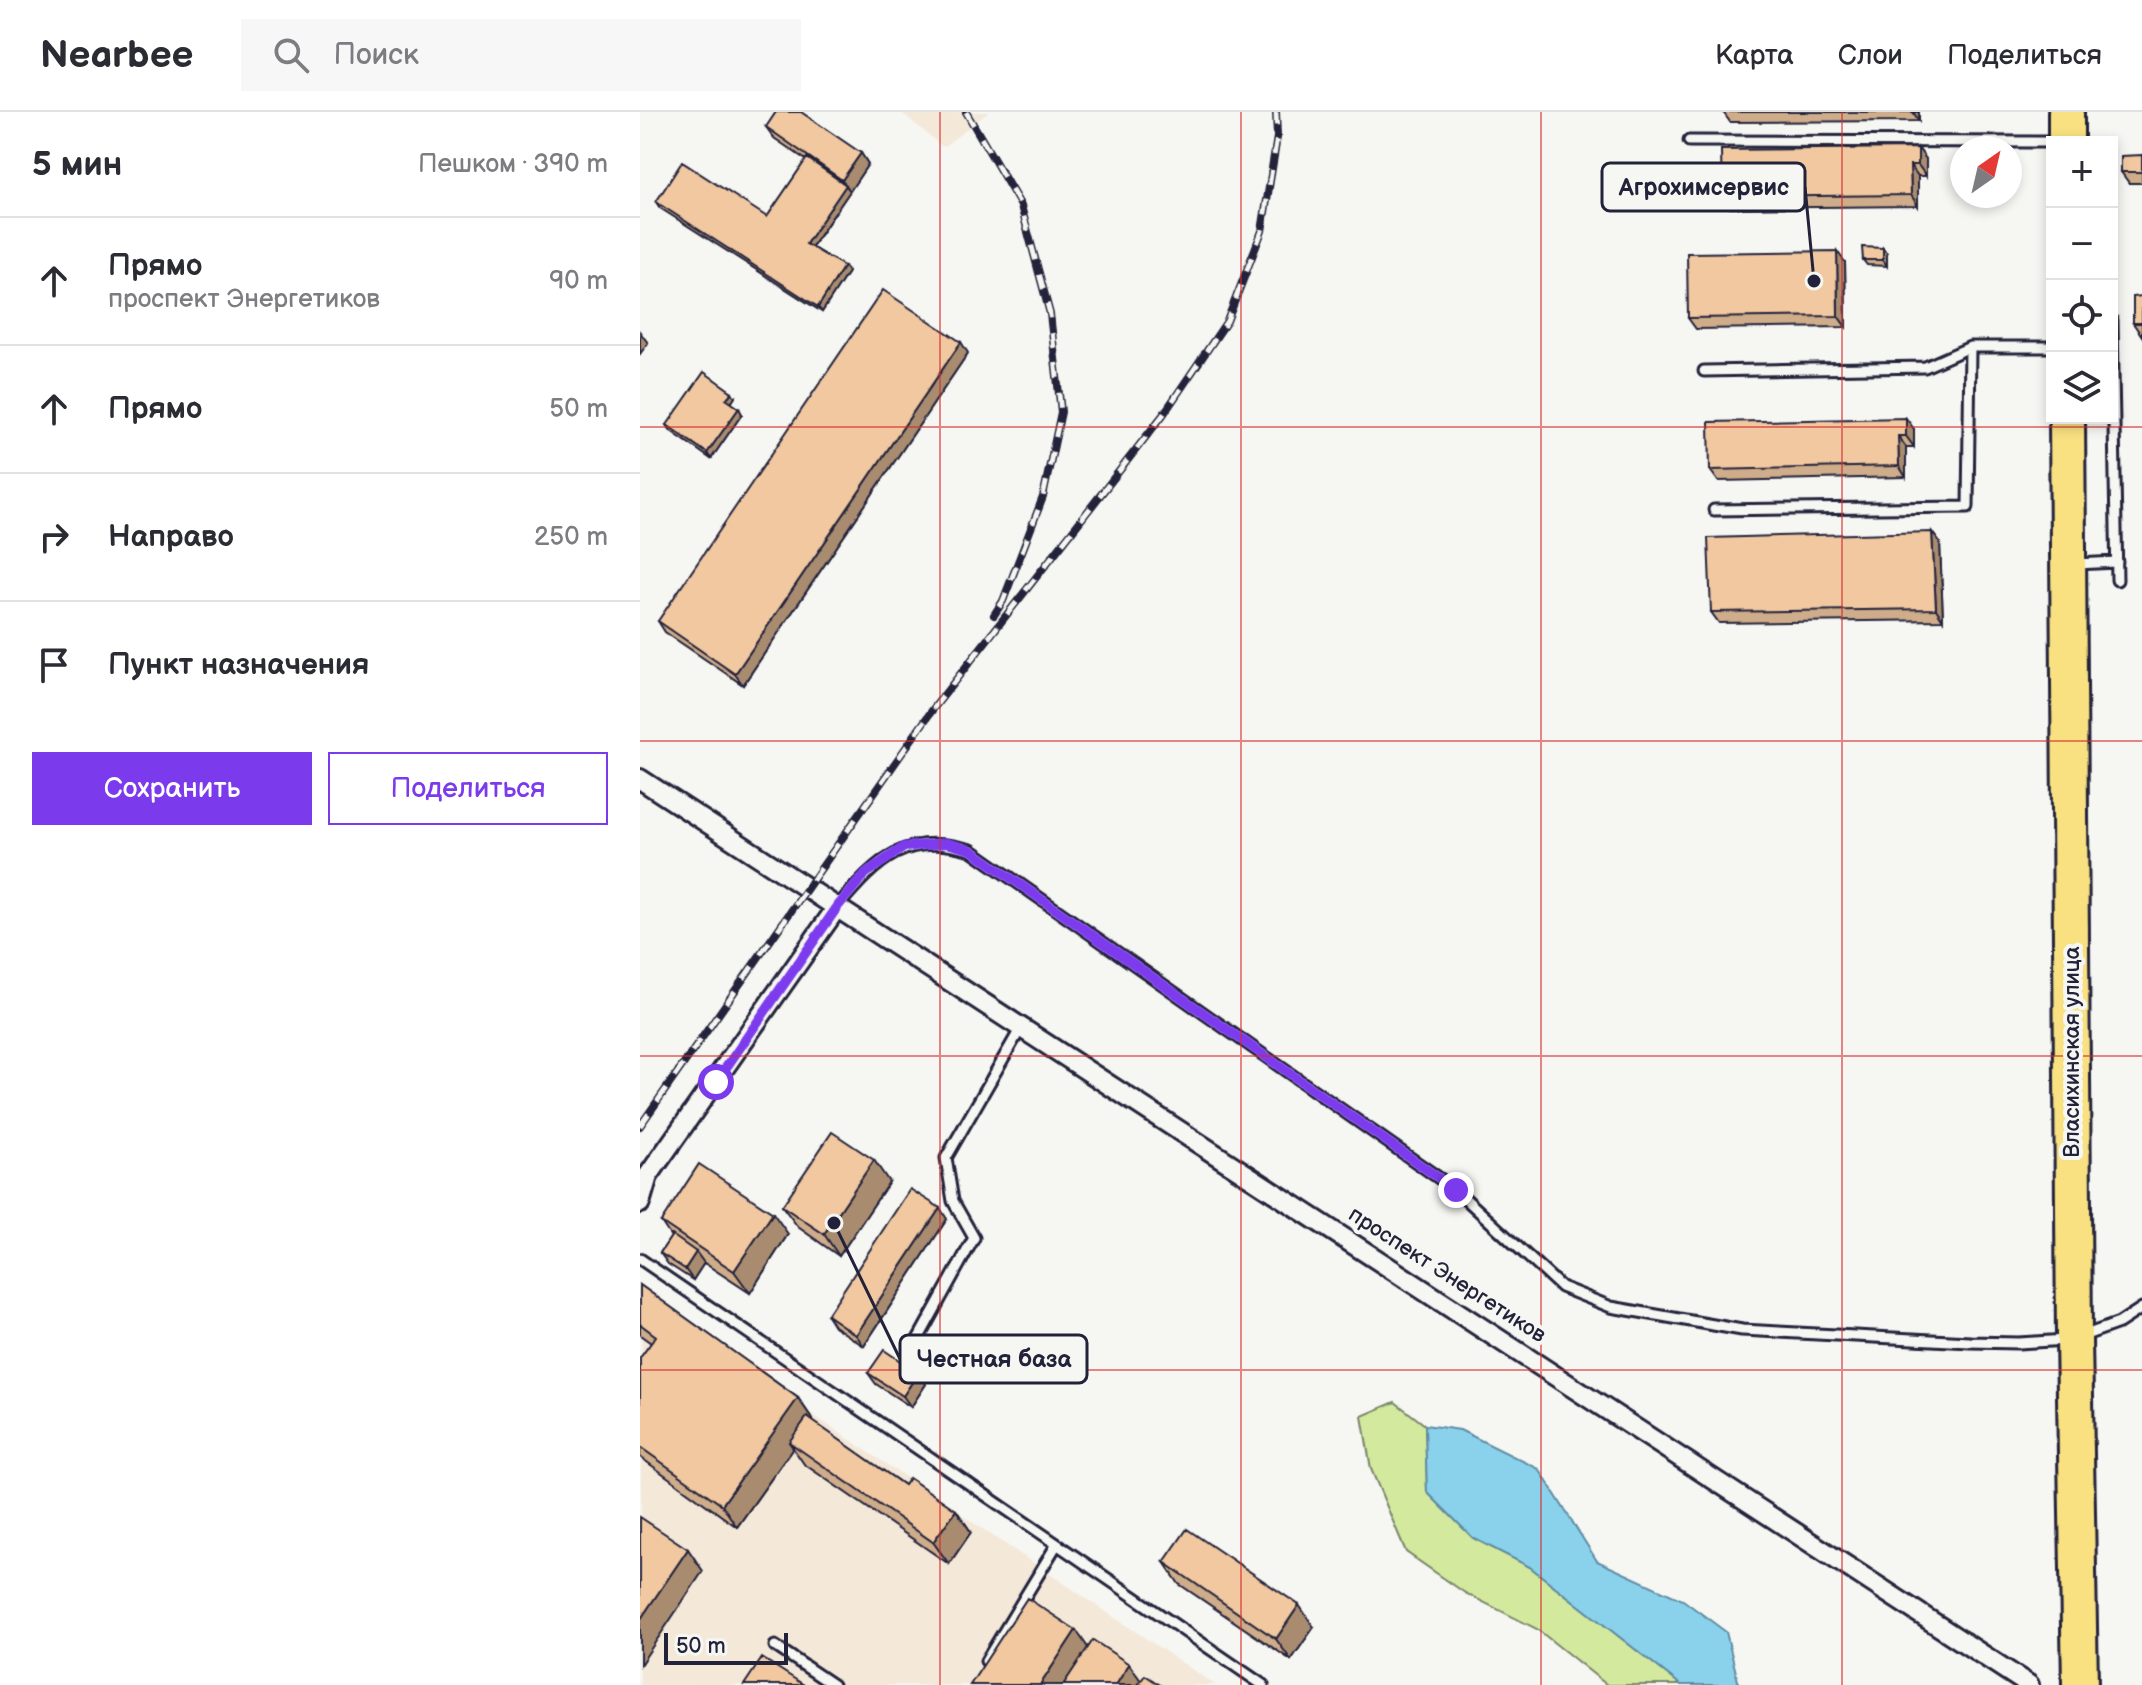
<!DOCTYPE html>
<html lang="ru">
<meta charset="utf-8">
<style>
body{margin:0;font-family:"Balsamiq Sans",sans-serif;background:#f7f7f7;color:#2b2b33}
.controls{position:absolute;right:24px;top:24px;display:grid;overflow:hidden;border-radius:0px;box-shadow:0 4px 12px #0003}
.controls button{width:72px;height:72px;display:grid;place-items:center;padding:0;border:0;border-bottom:2px solid #e1e1e2;background:#fff;color:#2b2b33;font:40px sans-serif}
.compass{position:absolute;left:1310px;top:24px;width:72px;height:72px;border-radius:50%;background:#fff;box-shadow:0 4px 12px #0003;rotate:34deg}
.scale{position:absolute;left:24px;bottom:20px;width:124px;box-sizing:border-box;padding-left:8px;border:4px solid #22223b;border-top:0;font-size:22px;line-height:28px;white-space:nowrap;color:#22223b;-webkit-text-stroke:6px #f6f6f2;paint-order:stroke}
.stop{position:absolute;width:24px;height:24px;margin:-18px;border:6px solid #7c3aed;border-radius:50%;background:#fff}
.stop.end{background:#7c3aed;border-color:#fff;box-shadow:0 2px 8px #0008}
.list{margin:0;padding:0;list-style:none}
h2{display:flex;justify-content:space-between;align-items:center;height:104px;margin:0;padding:0 32px;font-size:34px}
h2 small{font-size:26px;font-weight:400;color:#7c7c81}
.list li{display:grid;grid-template-columns:52px 1fr auto;gap:24px;align-items:center;box-sizing:border-box;height:128px;padding:0 32px;border-top:2px solid #e1e1e2}
.list b{display:block;font-size:30px;white-space:nowrap}
.list p{margin:0;font-size:26px;white-space:nowrap;color:#7c7c81}
.list em{font-size:26px;font-style:normal;color:#7c7c81}
.actions{display:flex;gap:16px;padding:24px 32px}
.actions a{flex:1;padding:18px 0;border:2px solid #7c3aed;border-radius:0px;text-align:center;font-size:28px;color:#7c3aed}
.actions .main{background:#7c3aed;color:#fff}
.icon{flex:none;width:44px;height:44px;fill:none;stroke:currentColor;stroke-width:2;stroke-linecap:round;stroke-linejoin:round}
.map{position:relative;flex:none;width:1502px;height:1573px;overflow:hidden}
header{display:flex;align-items:center;gap:48px;box-sizing:border-box;height:112px;padding:0 40px;background:#fff;border-bottom:2px solid #e1e1e2}
header strong{font-size:38px}
nav{display:flex;gap:44px;margin-inline-start:auto;font-size:28px}
.search{width:560px;height:72px;background:#f7f7f7;display:flex;align-items:center;gap:20px;box-sizing:border-box;padding:0 28px;border-radius:0px;color:#7c7c81;font-size:30px}
main{display:flex}
aside{flex:1;background:#fff}
.map>svg:first-child{display:block}
.built{fill:#f4e8d9}
.green{fill:#d3e99d;stroke:#7a866c;stroke-width:2}
.water{fill:#8ad2eb;stroke:#608ca5;stroke-width:2}
.lines{fill:none;stroke-linecap:round;stroke-linejoin:round}
.lane-casing{stroke:#22223b;stroke-width:15}
.street-casing{stroke:#22223b;stroke-width:24}
.highway-casing{stroke:#22223b;stroke-width:40}
.lane{stroke:#f6f6f2;stroke-width:9}
.street{stroke:#f6f6f2;stroke-width:18}
.highway{stroke:#f9e181;stroke-width:34}
.rail-casing{stroke:#22223b;stroke-width:8}
.rail{stroke:#f6f6f2;stroke-width:5;stroke-dasharray:15;stroke-linecap:butt}
.wall{fill:#cfac8a;stroke:#22223b;stroke-width:2}
.shaded-wall{fill:#a98c70;stroke:#22223b;stroke-width:2}
.building{fill:#f1c8a0;stroke:#22223b;stroke-width:2}
.route{stroke:#7c3aed;stroke-width:10}
.grid{fill:none;stroke:#d62828;stroke-width:2;stroke-opacity:0.55}
.labels{text-anchor:middle;dominant-baseline:central;stroke-width:8;stroke-linejoin:round;paint-order:stroke}
.street-label{font-size:22px;fill:#22223b;stroke:#f6f6f2}
.leader{fill:none;stroke:#22223b;stroke-width:3}
.callout-dot{fill:#22223b;stroke:#f6f6f2;stroke-width:3}
.callout{fill:#f6f6f2;stroke:#22223b;stroke-width:3}
.callout-label{font-size:24px;text-anchor:middle;font-weight:bold;fill:#22223b}
</style>
<header>
<strong>Nearbee</strong>
<div class="search"><svg class="icon" aria-label="search" viewBox="0 0 24 24"><circle cx="10" cy="10" r="6"/><path d="M15 15l6 6"/></svg>Поиск</div>
<nav><a>Карта</a><a>Слои</a><a>Поделиться</a></nav>
</header>
<main>
<aside>
<h2>5 мин<small>Пешком · 390 m</small></h2>
<ul class="list">
<li><svg class="icon" aria-label="ahead" viewBox="0 0 24 24"><path d="M12 20V5M6 11l6-6 6 6"/></svg><div><b>Прямо</b><p>проспект Энергетиков</p></div><em>90 m</em></li>
<li><svg class="icon" aria-label="ahead" viewBox="0 0 24 24"><path d="M12 20V5M6 11l6-6 6 6"/></svg><div><b>Прямо</b></div><em>50 m</em></li>
<li><svg class="icon" aria-label="right" viewBox="0 0 24 24"><path d="M7 20v-9h11M14 6l5 5-5 5"/></svg><div><b>Направо</b></div><em>250 m</em></li>
<li><svg class="icon" aria-label="arrive" viewBox="0 0 24 24"><path d="M6 21V4h12l-3 4 3 4H6"/></svg><div><b>Пункт назначения</b></div></li>
</ul>
<div class="actions"><a class="main">Сохранить</a><a>Поделиться</a></div>
</aside>
<div class="map">
<svg width="1502" height="1573" viewBox="0 0 1502 1573">
<rect width="100%" height="100%" fill="#f6f6f2"/>
<filter id="ink" filterUnits="userSpaceOnUse"><feTurbulence type="fractalNoise" baseFrequency=".0125" numOctaves="2"/><feDisplacementMap in="SourceGraphic" scale="16" xChannelSelector="R" yChannelSelector="G"/><feConvolveMatrix kernelMatrix="1 2 1 2 8 2 1 2 1" color-interpolation-filters="sRGB"/></filter>
<g filter="url(#ink)">
<path class="built" d="M261,0H349L303,35Z
M2,1188L575,1573H0Z"/>
<path class="green" d="M755,1290L785,1313L787,1380L833,1426L890,1455L1041,1573H967L897,1517L825,1481L766,1440L731,1357L722,1304Z"/>
<path class="water" d="M785,1313L820,1318L899,1357L957,1449L1043,1488L1086,1520L1099,1573H1041L890,1455L833,1426L787,1380Z"/>
<g class="lines">
<g class="lane-casing">
<path id="lane" d="M1049,29L1412,30
M1472,208L1477,468
M1064,259L1285,255L1330,235H1412
M1074,398L1328,395L1330,235
M1436,452L1477,450
M198,794C238,747 266,719 331,738L816,1078L921,1175L971,1195L1102,1218L1330,1230L1378,1231L1426,1228
M0,1147L623,1573
M1440,1225L1479,1211L1502,1196
M276,1231L334,1126L313,1089L306,1046L382,914
M135,1534L193,1573
M346,1549L417,1432"/>
</g>
<g class="street-casing">
<path id="street" d="M0,667L1389,1573
M0,1091L8,1064L198,794"/>
</g>
<g class="highway-casing">
<path id="highway" d="M1426,0V30
M1427,306L1434,1227L1440,1573"/>
</g>
<use href="#lane" class="lane"/>
<use href="#street" class="street"/>
<use href="#highway" class="highway"/>
<g class="rail-casing">
<path id="rail" d="M326,0L381,94L410,202L421,300L403,385L363,489L354,503
M0,1014L293,597L523,303L587,209L622,119L637,25L636,0"/>
</g>
<use href="#rail" class="rail"/>
</g>
<path class="wall" d="M1083,0H1279V9L1090,10Z
M126,15L221,41L228,52L172,135L208,160L182,200L20,96L16,90L127,105L166,48L134,26Z
M1278,36L1286,47V64H1278V94L1090,96L1082,85Z
M1502,43V71H1489L1481,60Z
M1247,141V154L1227,153L1223,148Z
M1205,150L1206,215L1056,217L1048,206Z
M1493,211H1502V224Z
M328,241L103,573L25,520L18,509Z
M95,285L91,291L102,302L71,347L31,319L27,313Z
M1274,317V335H1266V365L1078,369L1070,358Z
M1292,420L1300,431L1303,508L1079,511L1071,500Z
M249,1070L199,1144L158,1115L142,1094Z
M307,1107L224,1234L194,1214L187,1203Z
M21,1110L148,1122L110,1181L64,1151L53,1168L28,1152L20,1141L31,1125Z
M0,1173L158,1286L173,1308L172,1309L264,1373L316,1398L331,1420L309,1452L164,1352L153,1336L97,1415L0,1345V1246L11,1231L0,1223Z
M228,1261H278L286,1272L271,1295L236,1272Z
M524,1450L674,1515L651,1548L539,1472Z"/>
<path class="shaded-wall" d="M1273,0H1279V9Z
M1278,36L1286,47V64L1278,53Z
M221,41L228,52L210,79L202,68Z
M1270,53L1278,64V94L1271,83Z
M206,73L210,79L170,137L166,132Z
M1243,136L1247,141V154L1243,148Z
M1197,139L1205,150L1206,215L1198,204Z
M204,154L208,160L182,200L178,195Z
M0,220L8,231L0,242Z
M321,230L328,241L103,573L95,562Z
M92,280L95,285L90,293L86,287Z
M99,296L102,302L71,347L67,341Z
M1266,306L1274,317V335L1266,324Z
M1258,324L1266,335V365L1259,354Z
M1292,420L1300,431L1303,508L1296,497Z
M234,1048L249,1070L199,1144L184,1122Z
M300,1096L307,1107L224,1234L216,1223Z
M133,1101L148,1122L110,1181L94,1159Z
M56,1140L64,1151L53,1168L45,1157Z
M278,1261L286,1272L271,1295L263,1284Z
M158,1286L173,1308L154,1334L149,1330L153,1336L97,1415L82,1393Z
M316,1398L331,1420L309,1452L293,1430Z
M48,1437L63,1459L0,1553V1508Z
M659,1493L674,1515L651,1548L636,1527Z
M436,1518L451,1540L429,1573H400Z
M489,1552L504,1573H476Z"/>
<path class="building" d="M136,0H161L221,41L202,68L126,15Z
M1278,36V53H1270L1271,83L1082,85L1081,38Z
M1502,43V60H1481V44Z
M167,46L206,73L166,132L204,154L178,195L16,90L42,50L127,105Z
M1222,135L1243,136V148H1223Z
M1197,139L1198,204L1048,206L1047,141Z
M243,178L321,230L95,562L18,509Z
M1502,184V211H1493V185Z
M64,260L92,280L86,287L99,296L67,341L27,313Z
M1266,306V324H1258L1259,354L1070,358L1069,310Z
M1292,420L1296,497L1071,500L1068,426Z
M192,1020L234,1048L184,1122L142,1094Z
M59,1052L133,1101L94,1159L21,1110Z
M270,1077L300,1096L216,1223L187,1203Z
M32,1123L56,1140L45,1157L20,1141Z
M0,1173L158,1286L82,1393L0,1335V1246L16,1224L0,1212Z
M244,1238L278,1261L263,1284L228,1261Z
M167,1305L264,1373L269,1366L316,1398L293,1430L149,1330Z
M0,1405L48,1437L0,1508Z
M547,1417L659,1493L636,1527L524,1450Z
M387,1486L436,1518L400,1573H330Z
M453,1528L489,1552L476,1573H423Z
M122,1546L164,1573H104Z
M505,1563L520,1573H498Z"/>
</g>
<g class="lines" filter="url(#ink)">
<path class="route" d="M76,970L198,794L226,761L264,735L307,731L331,738L816,1078"/>
</g>
<path class="grid" d="M300,0V1573M601,0V1573M901,0V1573M1202,0V1573M0,315H1502M0,629H1502M0,944H1502M0,1258H1502"/>
<g class="labels">
<g class="street-label">
<text transform="translate(1432 940) rotate(-90)">Власихинская улица</text>
<text transform="translate(807 1163) rotate(33)">проспект Энергетиков</text>
</g>
</g>
<path class="leader" d="M1174 169L1165 75M194 1111L260 1247"/>
<g class="callout-dot">
<circle cx="1174" cy="169" r="8"/>
<circle cx="194" cy="1111" r="8"/>
</g>
<g class="callout">
<rect x="962" y="51" width="203" height="48" rx="8"/>
<rect x="260" y="1223" width="187" height="48" rx="8"/>
</g>
<g class="callout-label">
<text x="1064" y="83">Агрохимсервис</text>
<text x="354" y="1255">Честная база</text>
</g>
</svg>
<div class="controls">
<button>+</button>
<button>−</button>
<button><svg class="icon" aria-label="locate" viewBox="0 0 24 24"><circle cx="12" cy="12" r="6"/><path d="M12 2v4M12 18v4M2 12h4M18 12h4"/></svg></button>
<button><svg class="icon" aria-label="layers" viewBox="0 0 24 24"><path d="M12 4l9 5-9 5-9-5zM3 14l9 5 9-5"/></svg></button>
</div>
<svg class="compass" viewBox="-18 -18 36 36"><path d="M0-13l5 13h-10z" fill="#e53935"/><path d="M0 13l5-13h-10z" fill="#7c7c81"/></svg>
<div class="scale">50 m</div>
<div class="stop" style="left:76px;top:970px"></div>
<div class="stop end" style="left:816px;top:1078px"></div>
</div>
</main>
